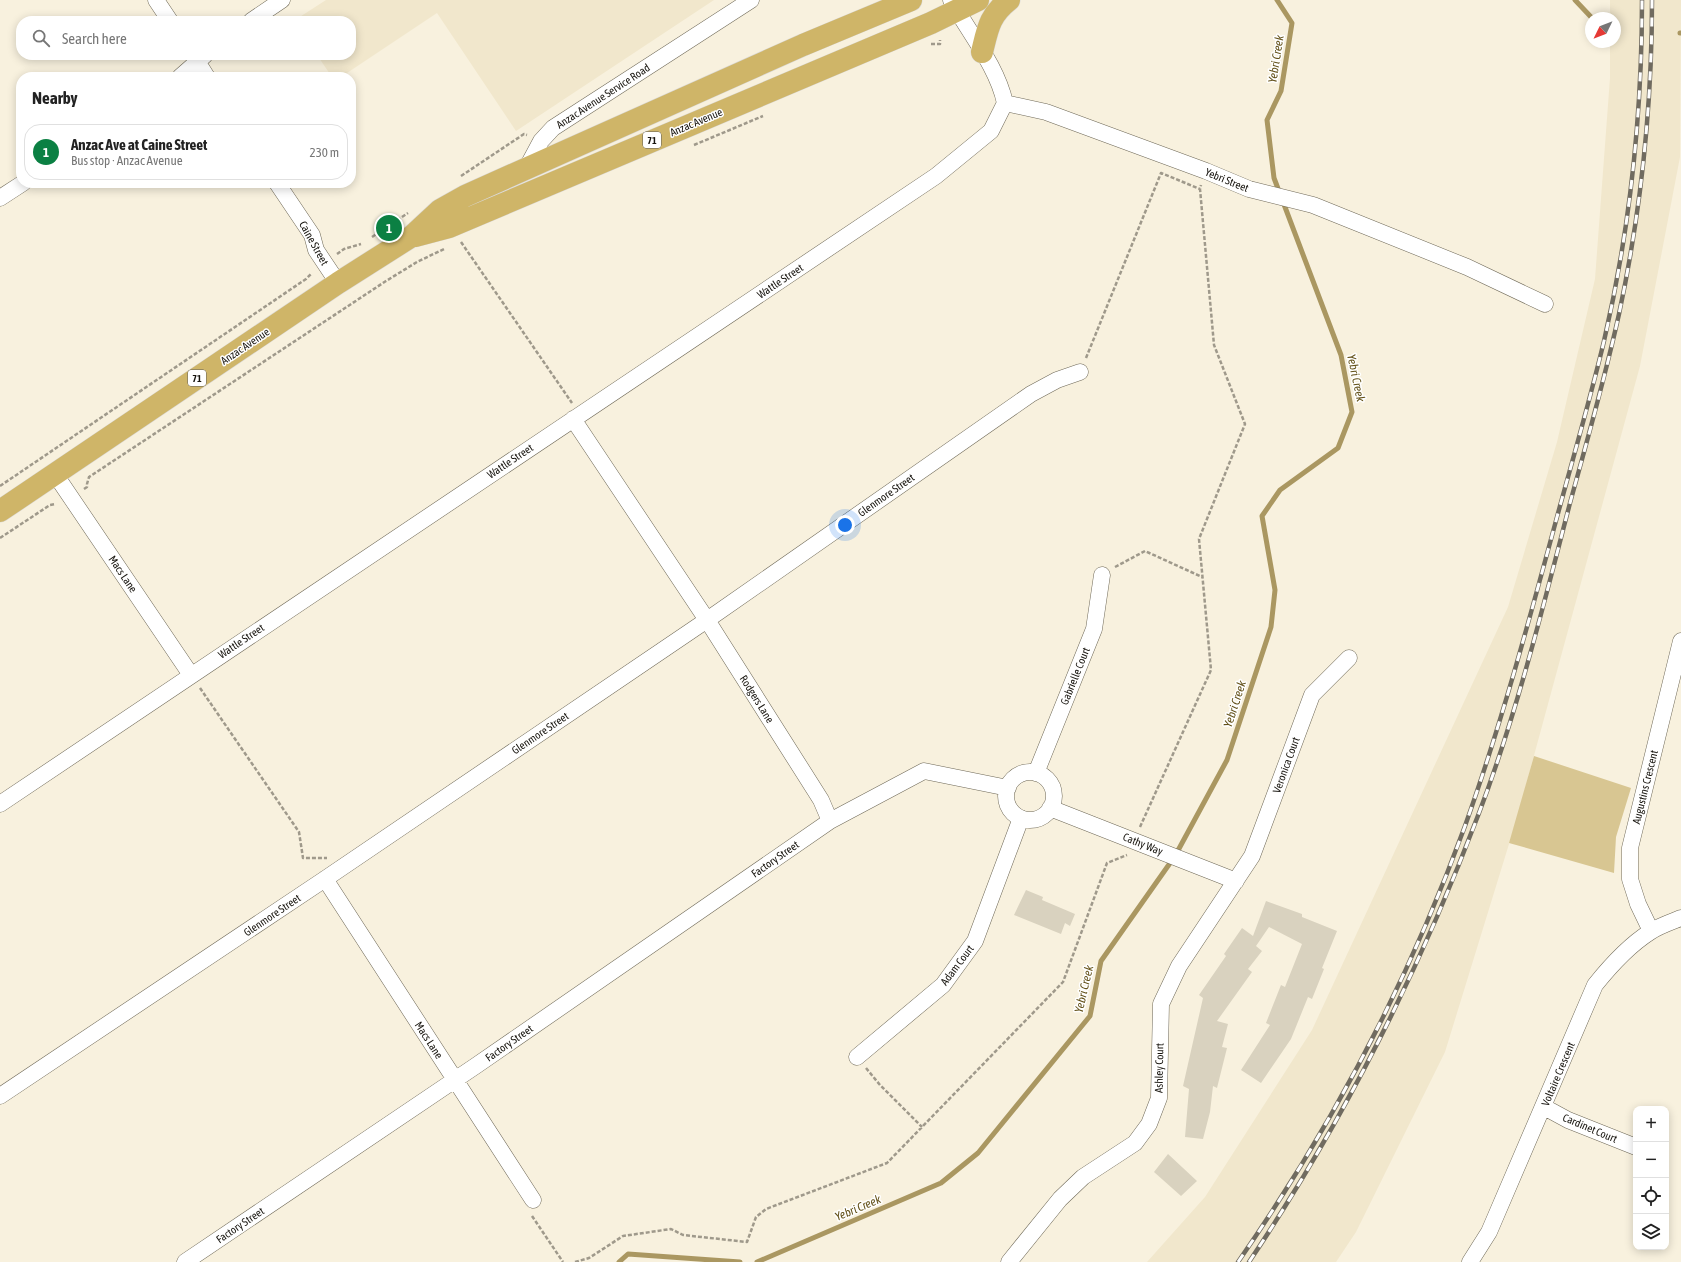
<!DOCTYPE html>
<meta charset="utf-8">
<style>
body{margin:0;font-family:"Asap Condensed",sans-serif;background:#f2f2f2;color:#222}
.controls{position:absolute;right:12px;bottom:12px;display:grid;overflow:hidden;border-radius:8px;box-shadow:0 2px 10px #0003}
.controls button{width:36px;height:36px;display:grid;place-items:center;padding:0;border:0;border-bottom:1px solid #e0e0e0;background:#fff;color:#222;font:20px sans-serif}
.compass{position:absolute;left:1585px;top:12px;width:36px;height:36px;border-radius:50%;background:#fff;box-shadow:0 2px 10px #0003;rotate:227deg}
.you{position:absolute;left:845px;top:525px;width:14px;height:14px;margin:-10px;border:3px solid #fff;border-radius:50%;background:#1a73e8;box-shadow:0 0 0 6px #1a73e833}
.badge{display:grid;place-items:center;width:26px;height:26px;border-radius:50%;background:#0b8043;color:#fff;font-size:13px;font-weight:700}
.pin{position:absolute;translate:-50% -50%;border:2px solid #fff;box-shadow:0 1px 4px #0006}
.list{margin:0;padding:0;list-style:none}
h2{display:flex;justify-content:space-between;align-items:center;height:52px;margin:0;padding:0 16px;font-size:17px}
h2 small{font-size:13px;font-weight:400;color:#767676}
.list li{display:grid;grid-template-columns:26px 1fr auto;gap:12px;align-items:center;box-sizing:border-box;height:56px;margin:0 8px 8px;padding:0 8px;border:1px solid #e0e0e0;border-radius:16px}
.list b{display:block;font-size:15px;white-space:nowrap}
.list p{margin:0;font-size:13px;white-space:nowrap;color:#767676}
.list em{font-size:13px;font-style:normal;color:#767676}
.icon{flex:none;width:22px;height:22px;fill:none;stroke:currentColor;stroke-width:2;stroke-linecap:round;stroke-linejoin:round}
.map{position:relative;flex:none;width:1681px;height:1262px;overflow:hidden}
.search{position:absolute;background:#fff;box-shadow:0 2px 10px #0003;left:16px;top:16px;width:340px;height:44px;display:flex;align-items:center;gap:10px;box-sizing:border-box;padding:0 14px;border-radius:16px;color:#767676;font-size:15px}
.panel{position:absolute;background:#fff;box-shadow:0 2px 10px #0003;left:16px;top:72px;width:340px;height:116px;border-radius:16px}
.map>svg:first-child{display:block}
.built{fill:#f1e7cc}
.green{fill:#d8c692}
.lines{fill:none;stroke-linecap:round;stroke-linejoin:round}
.stream{stroke:#aa9761;stroke-width:5}
.building{fill:#d9d2bf}
.minor-casing{stroke:#6f6958;stroke-width:17}
.highway-casing{stroke:#dad9d8;stroke-width:23}
.path{stroke:#9f998b;stroke-width:2.5;stroke-dasharray:4 2;stroke-linecap:butt}
.minor{stroke:#fff;stroke-width:16}
.highway{stroke:#cfb568;stroke-width:22}
.rail-casing{stroke:#706b60;stroke-width:4.5}
.rail{stroke:#fff;stroke-width:3;stroke-dasharray:9;stroke-linecap:butt}
.labels{text-anchor:middle;dominant-baseline:central;stroke-width:3;stroke-linejoin:round;paint-order:stroke}
.shield{fill:#fff;stroke:#5d5a56;stroke-width:1}
.shield-label{font-size:10px;font-weight:bold;fill:#17140e}
.street-label{font-size:11px;fill:#17140e;stroke:#fff}
.water-label{font-size:12px;font-style:italic;fill:#635119;stroke:#fff}
</style>
<div class="map">
<svg width="1681" height="1262" viewBox="0 0 1681 1262">
<rect width="100%" height="100%" fill="#f8f1de"/>
<path class="built" d="M326,0H714L516,131L437,13L341,77H332L317,55H351V21L295,20Z
M1610,0H1681L1680,157L1640,366L1517,818L1445,1052L1356,1232L1336,1262H1147L1205,1197L1312,1030L1508,607L1557,442L1595,279L1610,78V42H1615V18H1610Z"/>
<path class="green" d="M1534,756L1631,788L1616,837L1614,873L1509,843Z"/>
<g class="lines">
<path class="stream" d="M1575,0L1592,18
M1680,33H1681
M619,1262L628,1254L740,1262
M757,1262L941,1183L978,1153L1090,1016L1101,961L1175,856L1227,760L1271,627L1275,590L1262,516L1280,490L1338,448L1352,412L1341,355L1274,178L1267,120L1281,91L1292,23L1277,0"/>
</g>
<path class="building" d="M1026,890L1043,897L1042,900L1075,914L1070,926L1065,923L1061,934L1014,915Z
M1266,901L1302,914V917L1337,931L1322,968L1324,969L1312,999L1308,997L1291,1039L1261,1083L1241,1070L1270,1025L1266,1023L1281,985L1285,987L1302,944L1269,927L1256,946L1262,951L1248,969L1252,972L1217,1021L1228,1024L1222,1047L1227,1048L1217,1088L1213,1086L1210,1112L1203,1139L1185,1137L1189,1089L1183,1086L1203,998L1199,995L1226,956L1224,954L1242,928L1253,936Z
M1168,1154L1197,1181L1181,1196L1154,1172Z"/>
<g class="lines">
<g class="minor-casing">
<path id="minor" d="M156,0L170,21
M951,0C969,33 997,66 1005,103
M251,21L282,0
M193,55L207,77
M180,77L205,55
M1005,103L1046,112L1206,171L1249,189L1313,205L1467,267L1545,304
M526,169L541,141L553,128L751,0
M277,183L312,235L316,250L338,283
M0,198L23,183
M573,419L707,620L821,800L830,821
M55,474L191,675
M1006 796a24 24 0 1 1 48 0a24 24 0 1 1-48 0Z
M1036,773L1094,629L1102,575
M0,804L936,176L991,131L1005,103
M1050,808L1236,881
M325,879L533,1200
M1651,931L1638,904L1630,879V848L1681,641
M857,1057L943,985L975,941L1021,818
M0,1096L325,879L707,620L1031,394L1057,380L1080,372
M1544,1107L1568,1120L1636,1147
M185,1262L477,1065L830,821L924,771L1008,788
M1009,1262L1060,1199L1083,1177L1135,1143L1149,1124L1159,1098L1161,1004L1179,966L1252,856L1312,695L1349,658
M1470,1262L1489,1232L1595,985C1611,965 1628,946 1650,932C1659,926 1671,922 1681,918"/>
</g>
<g class="highway-casing">
<path id="highway" d="M982,52C988,28 989,16 1009,0
M415,236L449,227L931,23L978,0
M0,511L338,283L412,236L440,210L465,196L803,45L911,0"/>
</g>
<path class="path" d="M931,44H940V40
M694,145L763,116
M461,176L524,134L527,135
M372,237L408,213
M461,242L572,403
M337,254L344,249L361,244
M1086,358L1161,173L1200,189
M0,486L306,279L312,273
M84,489L87,487V484L89,477L386,281L417,262L444,249
M0,538L50,505L56,504
M1115,567L1145,551L1202,577
M200,688L299,832L303,858H327
M1140,827L1211,670L1199,539L1245,424L1214,345L1200,189L1201,185
M866,1068L880,1085L922,1127
M532,1216L563,1262
M575,1262L589,1258L623,1236L671,1229L683,1235L747,1242L756,1217L766,1209L887,1163L1063,982L1107,863L1127,855"/>
<use href="#minor" class="minor"/>
<use href="#highway" class="highway"/>
<g class="rail-casing">
<path id="rail" d="M1238,1262C1331,1128 1409,980 1465,826C1501,725 1529,621 1557,517C1573,458 1590,400 1604,341C1630,229 1642,115 1642,0
M1249,1262C1343,1122 1419,972 1479,813C1517,713 1543,607 1570,503C1587,441 1605,378 1619,314C1641,211 1652,105 1652,0"/>
</g>
<use href="#rail" class="rail"/>
</g>
<g class="labels">
<g class="shield">
<rect x="643" y="132" width="18" height="16" rx="3"/>
<rect x="188" y="370" width="18" height="16" rx="3"/>
</g>
<g class="shield-label">
<text x="652" y="140">71</text>
<text x="197" y="378">71</text>
</g>
<g class="street-label">
<text transform="translate(603 96) rotate(-33)">Anzac Avenue Service Road</text>
<text transform="translate(696 122) rotate(-23)">Anzac Avenue</text>
<text transform="translate(1227 180) rotate(22)">Yebri Street</text>
<text transform="translate(314 243) rotate(61)">Caine Street</text>
<text transform="translate(780 281) rotate(-34)">Wattle Street</text>
<text transform="translate(245 346) rotate(-34)">Anzac Avenue</text>
<text transform="translate(510 461) rotate(-34)">Wattle Street</text>
<text transform="translate(886 495) rotate(-35)">Glenmore Street</text>
<text transform="translate(123 574) rotate(56)">Macs Lane</text>
<text transform="translate(241 641) rotate(-34)">Wattle Street</text>
<text transform="translate(1075 676) rotate(-68)">Gabrielle Court</text>
<text transform="translate(757 699) rotate(58)">Rodgers Lane</text>
<text transform="translate(540 733) rotate(-34)">Glenmore Street</text>
<text transform="translate(1286 765) rotate(-70)">Veronica Court</text>
<text transform="translate(1645 787) rotate(-76)">Augustins Crescent</text>
<text transform="translate(1143 844) rotate(22)">Cathy Way</text>
<text transform="translate(775 859) rotate(-35)">Factory Street</text>
<text transform="translate(272 915) rotate(-34)">Glenmore Street</text>
<text transform="translate(957 965) rotate(-53)">Adam Court</text>
<text transform="translate(429 1040) rotate(57)">Macs Lane</text>
<text transform="translate(509 1043) rotate(-35)">Factory Street</text>
<text transform="translate(1159 1068) rotate(-89)">Ashley Court</text>
<text transform="translate(1558 1074) rotate(-67)">Voltaire Crescent</text>
<text transform="translate(1590 1128) rotate(23)">Cardinet Court</text>
<text transform="translate(240 1225) rotate(-34)">Factory Street</text>
</g>
<g class="water-label">
<text transform="translate(1276 59) rotate(-81)">Yebri Creek</text>
<text transform="translate(1356 378) rotate(78)">Yebri Creek</text>
<text transform="translate(1235 704) rotate(-72)">Yebri Creek</text>
<text transform="translate(1084 989) rotate(-77)">Yebri Creek</text>
<text transform="translate(858 1208) rotate(-23)">Yebri Creek</text>
</g>
</g>
</svg>
<div class="controls">
<button>+</button>
<button>−</button>
<button><svg class="icon" aria-label="locate" viewBox="0 0 24 24"><circle cx="12" cy="12" r="6"/><path d="M12 2v4M12 18v4M2 12h4M18 12h4"/></svg></button>
<button><svg class="icon" aria-label="layers" viewBox="0 0 24 24"><path d="M12 4l9 5-9 5-9-5zM3 14l9 5 9-5"/></svg></button>
</div>
<svg class="compass" viewBox="-18 -18 36 36"><path d="M0-13l5 13h-10z" fill="#e53935"/><path d="M0 13l5-13h-10z" fill="#767676"/></svg>
<div class="you"></div>
<div class="pin badge" style="left:389px;top:228px">1</div>
<div class="search"><svg class="icon" aria-label="search" viewBox="0 0 24 24"><circle cx="10" cy="10" r="6"/><path d="M15 15l6 6"/></svg>Search here</div>
<section class="panel">
<h2>Nearby<small></small></h2>
<ul class="list">
<li><span class="badge">1</span><div><b>Anzac Ave at Caine Street</b><p>Bus stop · Anzac Avenue</p></div><em>230 m</em></li>
</ul>
</section>
</div>
